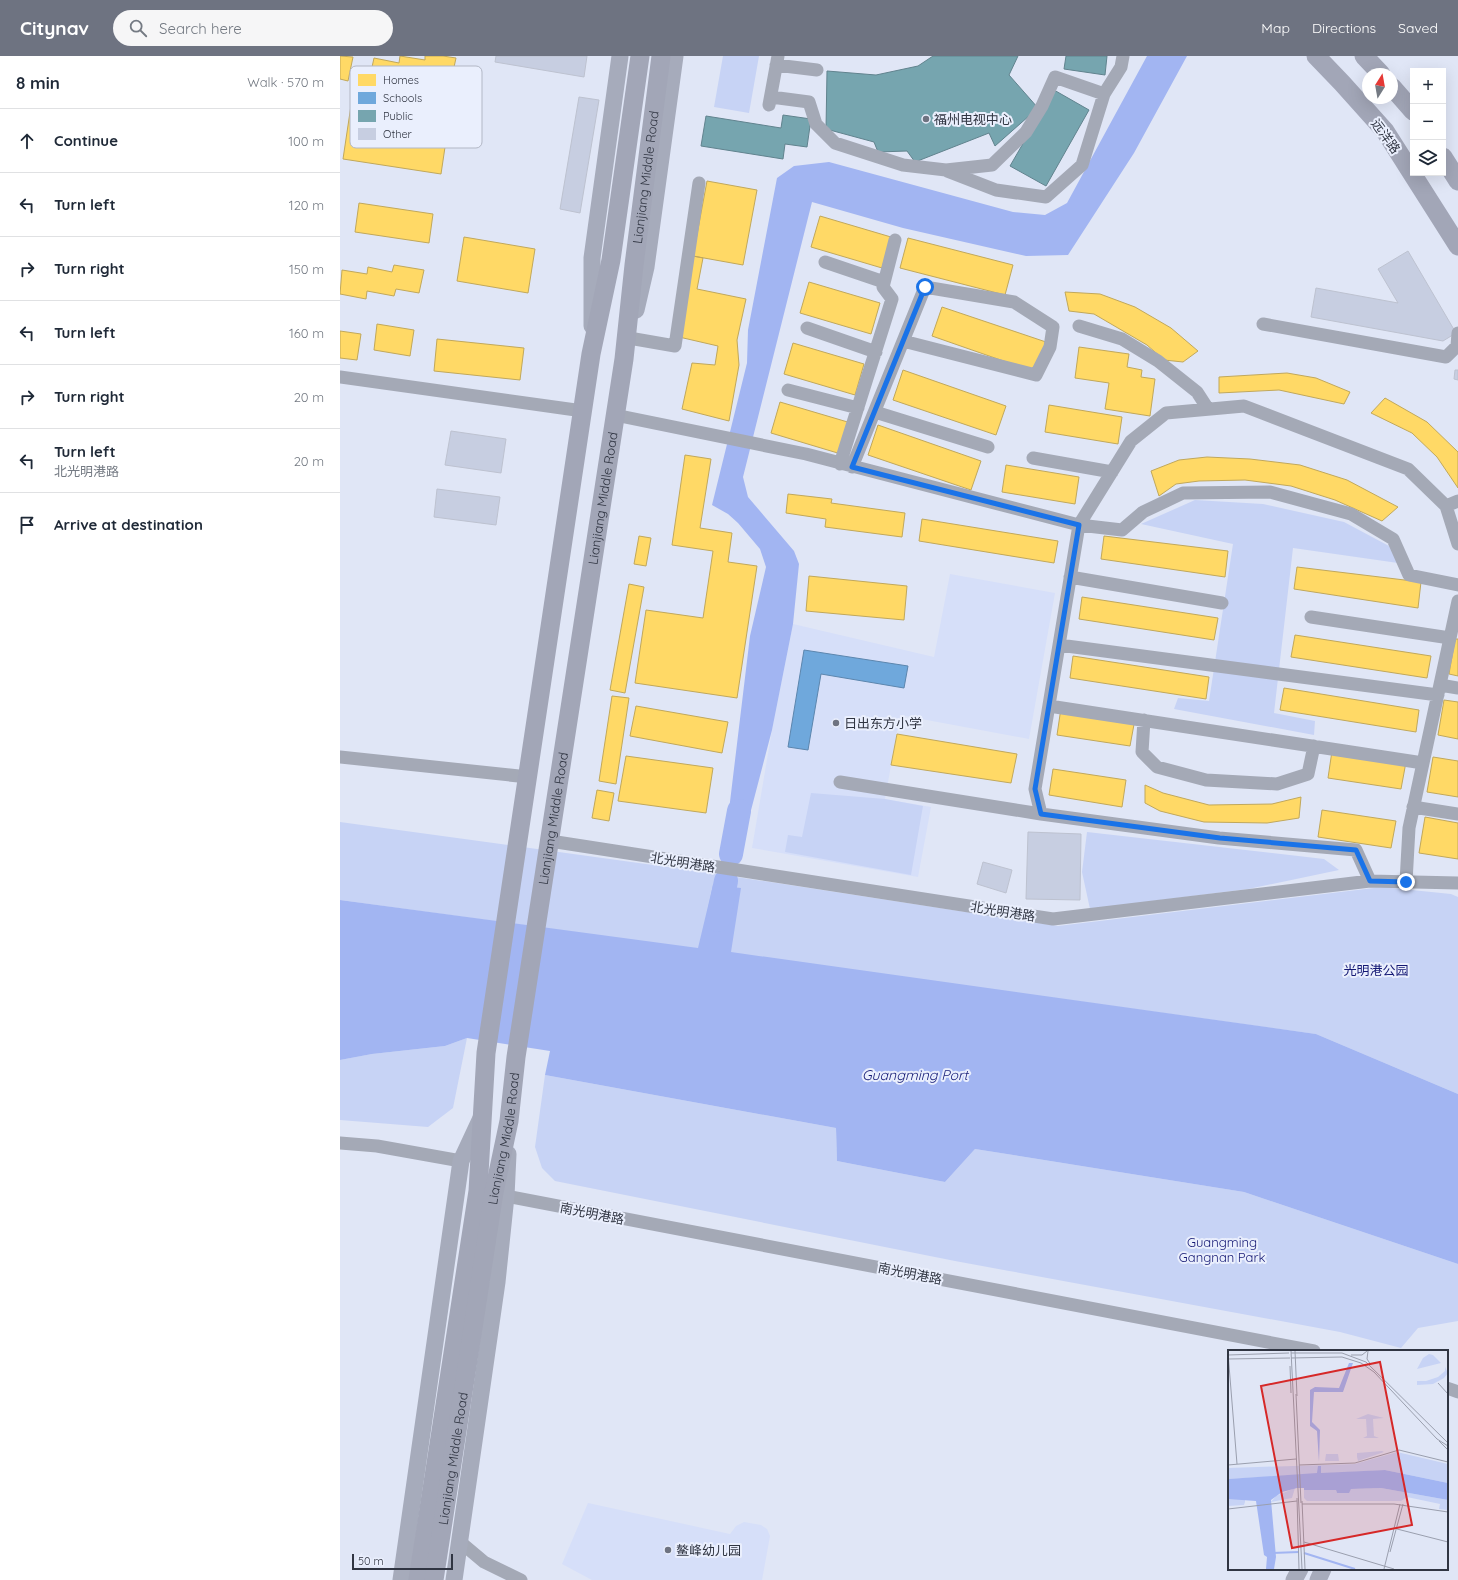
<!DOCTYPE html>
<meta charset="utf-8">
<style>
body{margin:0;font-family:Quicksand,"Noto Sans SC",sans-serif;background:#f6f6f7;color:#1f2937}
.controls{position:absolute;right:12px;top:12px;display:grid;overflow:hidden;border-radius:0px;box-shadow:0 4px 16px #0002}
.controls button{width:36px;height:36px;display:grid;place-items:center;padding:0;border:0;border-bottom:1px solid #e0e1e3;background:#fff;color:#1f2937;font:20px sans-serif}
.compass{position:absolute;left:1022px;top:12px;width:36px;height:36px;border-radius:50%;background:#fff;box-shadow:0 4px 16px #0002;rotate:11deg}
.scale{position:absolute;left:12px;bottom:10px;width:101px;box-sizing:border-box;padding-left:4px;border:2px solid #303542;border-top:0;font-size:11px;line-height:14px;white-space:nowrap;color:#303542;-webkit-text-stroke:3px #eaeffd;paint-order:stroke}
.stop{position:absolute;width:12px;height:12px;margin:-9px;border:3px solid #1a73e8;border-radius:50%;background:#fff}
.stop.end{background:#1a73e8;border-color:#fff;box-shadow:0 1px 4px #0008}
.list{margin:0;padding:0;list-style:none}
h2{display:flex;justify-content:space-between;align-items:center;height:52px;margin:0;padding:0 16px;font-size:17px}
h2 small{font-size:13px;font-weight:400;color:#747a83}
.list li{display:grid;grid-template-columns:26px 1fr auto;gap:12px;align-items:center;box-sizing:border-box;height:64px;padding:0 16px;border-top:1px solid #e0e1e3}
.list b{display:block;font-size:15px;white-space:nowrap}
.list p{margin:0;font-size:13px;white-space:nowrap;color:#747a83}
.list em{font-size:13px;font-style:normal;color:#747a83}
.icon{flex:none;width:22px;height:22px;fill:none;stroke:currentColor;stroke-width:2;stroke-linecap:round;stroke-linejoin:round}
.map{position:relative;flex:none;width:1118px;height:1524px;overflow:hidden}
header{display:flex;align-items:center;gap:24px;box-sizing:border-box;height:56px;padding:0 20px;background:#6e7381;color:#fff}
header strong{font-size:19px}
nav{display:flex;gap:22px;margin-inline-start:auto;font-size:14px}
.search{width:280px;height:36px;background:#f6f6f7;display:flex;align-items:center;gap:10px;box-sizing:border-box;padding:0 14px;border-radius:22px;color:#747a83;font-size:15px}
main{display:flex}
aside{flex:1;background:#fff}
.map>svg:first-child{display:block}
.built{fill:#d6dff9}
.green{fill:#c7d3f5}
.water{fill:#a2b5f2}
.homes{fill:#ffd966;stroke:#c1a85b;fill-rule:evenodd}
.schools{fill:#6fa8dc;stroke:#5c86ae}
.public{fill:#76a5af;stroke:#61838e}
.lines{fill:none;stroke-linecap:round;stroke-linejoin:round}
.river{stroke:#a2b5f2;stroke-width:24}
.building{fill:#c7cee1;stroke:#bdc2d0}
.minor{stroke:#a4a9b6;stroke-width:13}
.major{stroke:#a6abbb;stroke-width:17}
.highway{stroke:#a2a6b7;stroke-width:19}
.route{stroke:#1a73e8;stroke-width:5}
.poi-dot{fill:#6e7381;stroke:#eaeffd;stroke-width:1.5}
.labels{text-anchor:middle;dominant-baseline:central;stroke-width:4;stroke-linejoin:round;paint-order:stroke}
.poi-label{font-size:13px;fill:#303542;stroke:#eaeffd;text-anchor:start}
.street-label{font-size:13px;fill:#303542;stroke:#eaeffd}
.park-label{font-size:13px;fill:#141874;stroke:#eaeffd}
.water-label{font-size:14px;font-style:italic;fill:#151b76;stroke:#eaeffd}
.inset-river{fill:none;stroke:#a2b5f2;stroke-width:2}
.inset-road{fill:none;stroke:#9a9fae;stroke-width:1}
.view{fill:#d62828;fill-opacity:0.15;stroke:#d62828;stroke-width:2}
.inset-edge{fill:none;stroke:#303542;stroke-width:2}
.key{fill:#eaeffd;stroke:#b2b7c5;stroke-width:1}
.key-label{font-size:11px;fill:#303542}
</style>
<header>
<strong>Citynav</strong>
<div class="search"><svg class="icon" aria-label="search" viewBox="0 0 24 24"><circle cx="10" cy="10" r="6"/><path d="M15 15l6 6"/></svg>Search here</div>
<nav><a>Map</a><a>Directions</a><a>Saved</a></nav>
</header>
<main>
<aside>
<h2>8 min<small>Walk · 570 m</small></h2>
<ul class="list">
<li><svg class="icon" aria-label="ahead" viewBox="0 0 24 24"><path d="M12 20V5M6 11l6-6 6 6"/></svg><div><b>Continue</b></div><em>100 m</em></li>
<li><svg class="icon" aria-label="left" viewBox="0 0 24 24"><path d="M17 20v-9H6M10 6l-5 5 5 5"/></svg><div><b>Turn left</b></div><em>120 m</em></li>
<li><svg class="icon" aria-label="right" viewBox="0 0 24 24"><path d="M7 20v-9h11M14 6l5 5-5 5"/></svg><div><b>Turn right</b></div><em>150 m</em></li>
<li><svg class="icon" aria-label="left" viewBox="0 0 24 24"><path d="M17 20v-9H6M10 6l-5 5 5 5"/></svg><div><b>Turn left</b></div><em>160 m</em></li>
<li><svg class="icon" aria-label="right" viewBox="0 0 24 24"><path d="M7 20v-9h11M14 6l5 5-5 5"/></svg><div><b>Turn right</b></div><em>20 m</em></li>
<li><svg class="icon" aria-label="left" viewBox="0 0 24 24"><path d="M17 20v-9H6M10 6l-5 5 5 5"/></svg><div><b>Turn left</b><p>北光明港路</p></div><em>20 m</em></li>
<li><svg class="icon" aria-label="arrive" viewBox="0 0 24 24"><path d="M6 21V4h12l-3 4 3 4H6"/></svg><div><b>Arrive at destination</b></div></li>
</ul>
</aside>
<div class="map">
<svg width="1118" height="1524" viewBox="0 0 1118 1524">
<rect width="100%" height="100%" fill="#e0e6f6"/>
<path class="built" d="M610,518L715,537L689,683L560,659L545,743L591,751L578,821L412,792L432,674L453,568L594,601Z
M248,1447L390,1478L396,1470L404,1466L421,1469L427,1473L430,1480L422,1524H252L222,1508Z"/>
<path class="green" d="M383,0H419L409,57L374,51Z
M855,444L923,448L1004,466L1049,490L1058,507L953,492L934,657L975,665L974,679L834,653L838,642L869,645L893,488L801,468Z
M471,737L545,743L583,750L571,819L445,796L448,779L462,781Z
M0,766L364,816L718,870L1042,831L1111,838L1118,841V1038L976,978L0,844Z
M747,776L984,803L999,814L908,833L750,853L742,816Z
M127,982L113,1052L88,1071L0,1064V1004L32,998L105,990Z
M205,1019L496,1072L497,1105L605,1126L635,1093L904,1136L1118,1208V1265L1078,1272L1061,1292L1000,1276L615,1205L215,1125L202,1112L195,1091Z"/>
<path class="water" d="M807,0H847L794,97L728,199L686,200L563,172L472,146L403,421L408,441L454,495L459,508L453,568L432,674L404,781L393,788L386,779L410,580L426,511L420,493L398,467L388,458L372,449L407,307L408,274L437,122L454,110L489,106L673,156L705,159L727,147Z
M373,829L401,832L391,896L976,978L1118,1038V1208L904,1136L635,1093L605,1126L497,1105L496,1072L205,1019L210,995L127,982L105,990L32,998L0,1004V844L358,892Z"/>
<path class="homes" d="M0,0L13,1L8,25L0,23Z
M60,0L85,4V0H103L116,2L111,25L88,21L86,28L59,23L58,31L29,25L34,2L59,7Z
M13,36L111,51L101,118L3,103ZM31,58L93,68L90,91L28,82Z
M367,125L417,134L403,209L353,200Z
M19,147L93,158L89,187L15,176Z
M480,160L551,181L542,212L471,191Z
M124,181L195,193L188,237L117,225Z
M568,182L673,209L665,239L560,212Z
M353,200L363,202L357,233L406,243L397,284L399,309L389,365L342,353L352,307L375,309L378,290L339,281Z
M54,209L84,214L79,237L56,233L54,240L27,235L26,243L0,238L2,214L27,218L28,211L52,216Z
M469,226L540,247L531,278L460,257Z
M725,236L760,238L795,251L831,272L858,295L843,306L824,304L807,289L754,258L729,255Z
M602,251L706,286L695,316L592,280Z
M37,268L74,274L70,300L34,294Z
M0,275L21,278L17,304L0,302Z
M97,283L184,292L180,324L94,315Z
M453,287L524,308L515,339L444,318Z
M739,291L789,298L787,311L802,314L801,321L815,323L810,360L765,353L769,327L735,322Z
M563,314L666,350L656,379L553,344Z
M947,317L976,322L1010,336L1004,348L939,334L879,337V321Z
M1045,342L1087,366L1118,396V432L1097,401L1072,377L1031,357Z
M440,346L511,367L501,398L431,377Z
M709,349L782,361L778,388L705,376Z
M538,369L641,405L631,434L528,399Z
M345,399L371,403L360,472L392,477L388,506L417,510L397,642L295,627L306,554L363,562L373,495L332,489Z
M867,401L910,403L960,409L1007,424L1058,451L1042,465L995,444L951,430L905,424L859,425L836,428L819,440L811,415L839,404Z
M666,409L739,421L735,448L662,436Z
M448,438L492,443L491,447L565,457L562,481L485,471L486,463L446,457Z
M582,463L718,485L714,507L579,485Z
M299,480L311,482L306,510L294,508Z
M764,480L888,495L885,521L761,503Z
M957,511L1081,526L1078,552L954,533Z
M469,520L567,530L564,564L466,555Z
M289,528L304,531L285,637L270,634Z
M742,541L878,562L874,584L739,563Z
M955,579L1091,600L1087,622L951,601Z
M1115,583H1118V620L1109,618Z
M733,600L869,621L866,643L730,622Z
M944,632L1079,654L1076,676L940,654Z
M272,640L289,642L276,728L259,725Z
M1104,644L1118,646V683L1098,679Z
M296,650L388,666L382,697L290,680Z
M721,652L795,663L790,690L717,679Z
M557,678L677,698L671,727L551,709Z
M992,695L1066,706L1061,733L988,722Z
M286,700L373,712L366,757L278,745Z
M1093,701L1118,705V741L1087,736Z
M713,713L786,724L782,751L709,739Z
M805,729L823,737L869,749L932,748L961,741L959,762L927,767L864,766L820,755L805,747Z
M257,734L274,737L269,765L252,762Z
M982,754L1056,765L1051,792L978,781Z
M1085,761L1118,767V803L1079,797Z"/>
<path class="schools" d="M464,594L568,610L564,632L481,618L468,694L448,691Z"/>
<path class="public" d="M593,0H678L669,19L698,52L655,90L649,77L575,106L567,95L538,96L534,86L486,73L487,15L536,19L578,10Z
M726,0H767L765,19L724,13Z
M714,34L749,54L706,130L670,110Z
M443,59L471,63L467,91L445,88L443,103L361,90L366,60L441,72Z"/>
<g class="lines">
<path class="river" d="M391,798L399,755
M378,864L386,825"/>
</g>
<path class="building" d="M156,0H247L244,21L155,6Z
M239,41L259,44L240,157L220,153Z
M1068,195L1116,277L1103,285L971,261L976,232L1058,247L1038,213Z
M1115,314H1118V324L1114,323Z
M111,375L166,383L161,417L105,409Z
M97,433L160,441L156,469L94,461Z
M688,776L741,778L740,844L686,843Z
M643,806L672,814L666,837L637,828Z"/>
<g class="lines">
<path class="minor" d="M436,9L477,14
M431,41L469,46L476,68L495,87L563,109L606,114L652,109L686,76L702,50L715,21L764,38L781,11L783,0
M429,49L438,0
M607,115L656,134L706,141L742,109L764,38
M485,206L544,226
M923,268L1106,301L1117,290L1118,277
M739,270L782,283L818,305L857,336L868,353
M467,272L536,296
M289,282L335,290L359,127
M0,321L243,355
M448,334L518,352
M535,356L648,391
M275,359L466,398L739,469L695,733L701,758L879,782L1016,794L1030,825
M693,402L772,416
M500,408L552,243L543,231L555,184
M512,411L585,231L674,246L713,271L710,291L696,319L563,285
M1118,445L1106,450L1068,413L904,350L826,357L791,385L739,469L782,474L803,456L843,437L930,436L1011,458L1053,483L1069,519L1118,529
M1106,450L1118,488
M730,521L882,547
M971,561L1110,582
M719,589L1098,639
M1100,629L1118,632
M709,650L1083,707
M804,664L802,696L817,711L866,724L937,728L968,718L974,690
M0,701L188,721
M500,726L701,758
M1073,751L1118,758
M210,785L713,863L1030,825L1118,827
M1066,826L1069,772L1118,545
M0,1087L37,1090L121,1105
M166,1140L974,1295
M1107,1332L1118,1336
M119,1485L144,1506L181,1524"/>
<path class="major" d="M296,254L306,211L335,0
M252,270V202L280,0
M61,1524L121,1105L141,1062
M114,1524L157,1226L166,1140L168,1098
M954,1524L960,1513
M978,1524L983,1513"/>
<g class="highway">
<path d="M976,0L1002,27L1045,75L1118,190"/>
<path d="M1024,0L1041,18"/>
<path d="M1052,31L1073,55"/>
<path d="M1103,101L1118,125"/>
<path d="M78,1524L138,1135L146,997L251,298L271,204L300,0"/>
<path id="s1" d="M94,1524L154,1136L169,1065L176,1001L284,303L294,209L321,0"/>
</g>
</g>
<g class="lines">
<path class="route" d="M585,231L512,411L739,469L695,733L701,758L880,782L1016,794L1030,825L1066,826"/>
</g>
<g class="poi-dot">
<circle cx="586" cy="63" r="4"/>
<circle cx="496" cy="667" r="4"/>
<circle cx="328" cy="1494" r="4"/>
</g>
<g class="labels">
<g class="poi-label">
<text x="594" y="63">福州电视中心</text>
<text x="504" y="667">日出东方小学</text>
<text x="336" y="1494">鳌峰幼儿园</text>
</g>
<g class="street-label">
<text transform="translate(1046 80) rotate(54)">远洋路</text>
<text stroke="none"><textPath href="#s1" startOffset="1419">Lianjiang Middle Road</textPath></text>
<text stroke="none"><textPath href="#s1" startOffset="1095">Lianjiang Middle Road</textPath></text>
<text stroke="none"><textPath href="#s1" startOffset="771">Lianjiang Middle Road</textPath></text>
<text transform="translate(343 806) rotate(9)">北光明港路</text>
<text transform="translate(663 855) rotate(9)">北光明港路</text>
<text stroke="none"><textPath href="#s1" startOffset="447">Lianjiang Middle Road</textPath></text>
<text transform="translate(252 1157) rotate(11)">南光明港路</text>
<text transform="translate(570 1217) rotate(11)">南光明港路</text>
<text stroke="none"><textPath href="#s1" startOffset="123">Lianjiang Middle Road</textPath></text>
</g>
<g class="park-label">
<text x="1036" y="914">光明港公园</text>
<text x="882" y="1186">Guangming<tspan x="882" dy="15">Gangnan Park</tspan></text>
</g>
<g class="water-label">
<text x="575" y="1019">Guangming Port</text>
</g>
</g>
<g transform="translate(888 1294)">
<rect width="220" height="220" fill="#e0e6f6"/>
<path d="M201,4L205,5L213,13L189,19L195,8ZM217,17L220,23L216,28L205,34L189,35V31H198L210,27L217,21ZM140,64L156,68L145,69L146,86L151,88H135L139,86L138,69H128ZM154,101L156,102L130,111L129,107V103ZM169,102L220,114V133L157,120L0,129V118L127,114ZM98,104H110L111,111H97ZM67,138L64,148L43,152L48,146ZM153,138L220,150V160L211,159L212,154L179,147L173,151H79L76,148V140H108L109,143H120L123,139ZM0,149H17V152L16,155L0,156Z" fill="#c7d3f5"/>
<path d="M121,13H125L115,42H86L84,72L92,80L91,112L89,81L82,76V40L87,37L111,38ZM90,116H93V123L157,120L220,133V150L153,138L123,139L121,143H109L108,140H76V138H69L54,142L43,150L48,207L46,219H38L39,207L36,205L28,151L0,149V129L89,123Z" fill="#a2b5f2"/>
<path class="inset-river" d="M44,203L71,202M76,203L127,219"/>
<path class="inset-road" d="M63,1L74,219M67,1L69,46M140,1L139,9L143,15M0,3L9,114M63,3H114L138,12L220,93M0,5L61,3M123,5H134L139,1M63,8L114,7L133,13L146,22L209,89L220,96M0,9L62,8M62,16L63,43M210,33L220,44M68,44L73,153M211,91L220,100M0,115L68,109M71,115L127,113L171,100L220,112M69,148L71,219M74,151L77,219M74,154H166L220,162M0,159L69,151M169,179L220,192M76,192L166,219M162,202L175,154M156,219L172,154"/>
<path class="view" d="M152,12L184,175L64,198L33,36Z"/>
<rect width="220" height="220" class="inset-edge"/>
</g>
<rect x="10" y="10" width="132" height="82" rx="6" class="key"/>
<rect x="18" y="18" width="18" height="12" fill="#ffd966"/>
<rect x="18" y="36" width="18" height="12" fill="#6fa8dc"/>
<rect x="18" y="54" width="18" height="12" fill="#76a5af"/>
<rect x="18" y="72" width="18" height="12" fill="#c7cee1"/>
<g class="key-label">
<text x="43" y="28">Homes</text>
<text x="43" y="46">Schools</text>
<text x="43" y="64">Public</text>
<text x="43" y="82">Other</text>
</g>
</svg>
<div class="controls">
<button>+</button>
<button>−</button>
<button><svg class="icon" aria-label="layers" viewBox="0 0 24 24"><path d="M12 4l9 5-9 5-9-5zM3 14l9 5 9-5"/></svg></button>
</div>
<svg class="compass" viewBox="-18 -18 36 36"><path d="M0-13l5 13h-10z" fill="#e53935"/><path d="M0 13l5-13h-10z" fill="#747a83"/></svg>
<div class="scale">50 m</div>
<div class="stop" style="left:585px;top:231px"></div>
<div class="stop end" style="left:1066px;top:826px"></div>
</div>
</main>
